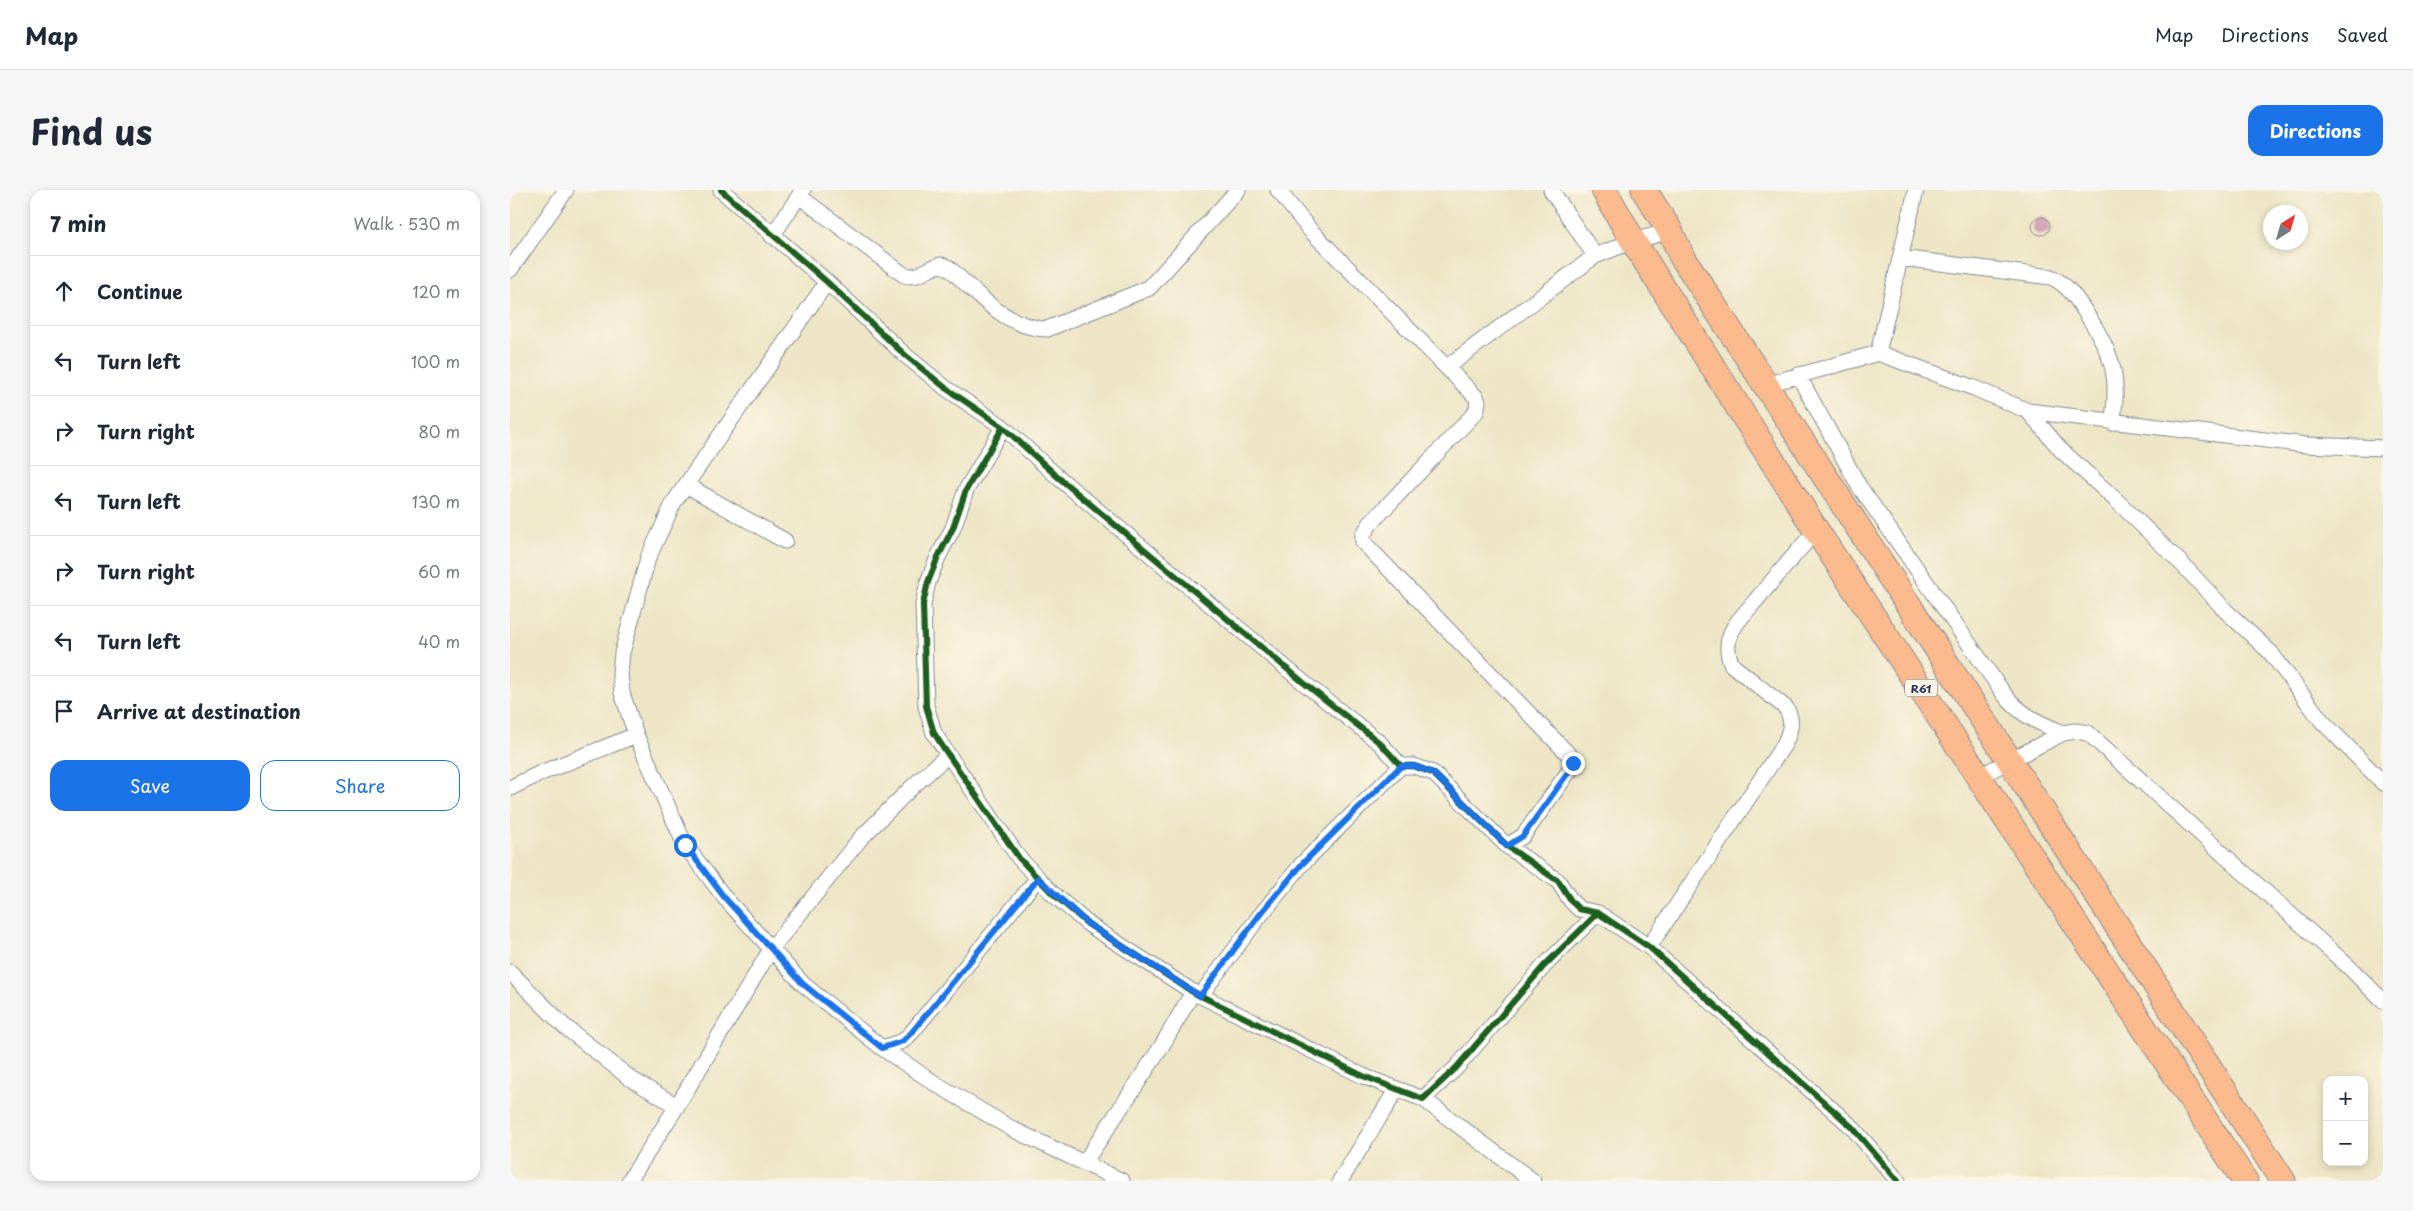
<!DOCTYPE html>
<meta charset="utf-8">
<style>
body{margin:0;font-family:"Playpen Sans",sans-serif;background:#f6f6f7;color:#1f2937}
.controls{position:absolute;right:15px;bottom:15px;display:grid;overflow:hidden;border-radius:10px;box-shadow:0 2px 8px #0003}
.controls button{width:45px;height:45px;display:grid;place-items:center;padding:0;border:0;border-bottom:1px solid #e0e1e3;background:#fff;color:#1f2937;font:25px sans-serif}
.compass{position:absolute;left:1753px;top:15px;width:45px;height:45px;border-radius:50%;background:#fff;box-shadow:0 2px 8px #0003;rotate:37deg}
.stop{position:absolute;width:15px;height:15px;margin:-11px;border:4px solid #1a73e8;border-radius:50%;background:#fff}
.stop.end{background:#1a73e8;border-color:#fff;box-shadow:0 1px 5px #0008}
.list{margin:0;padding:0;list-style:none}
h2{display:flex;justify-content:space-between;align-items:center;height:65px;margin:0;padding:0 20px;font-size:21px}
h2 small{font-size:16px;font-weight:400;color:#747a83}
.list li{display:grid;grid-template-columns:32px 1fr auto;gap:15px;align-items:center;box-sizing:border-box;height:70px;padding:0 20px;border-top:1px solid #e0e1e3}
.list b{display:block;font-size:19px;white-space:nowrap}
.list em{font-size:16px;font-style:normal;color:#747a83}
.actions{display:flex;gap:10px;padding:15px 20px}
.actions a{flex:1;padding:11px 0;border:1px solid #1a73e8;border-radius:15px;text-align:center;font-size:18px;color:#1a73e8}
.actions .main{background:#1a73e8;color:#fff}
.icon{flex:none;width:28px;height:28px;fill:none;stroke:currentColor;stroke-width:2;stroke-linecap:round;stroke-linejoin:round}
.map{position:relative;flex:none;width:1873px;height:991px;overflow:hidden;border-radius:15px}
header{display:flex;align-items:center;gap:30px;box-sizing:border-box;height:70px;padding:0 25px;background:#fff;border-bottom:1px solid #e0e1e3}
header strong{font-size:24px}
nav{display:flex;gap:28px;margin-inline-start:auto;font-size:18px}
.intro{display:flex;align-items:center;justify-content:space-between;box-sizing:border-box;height:120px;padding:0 30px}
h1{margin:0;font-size:35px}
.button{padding:12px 22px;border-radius:15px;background:#1a73e8;color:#fff;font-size:18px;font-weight:700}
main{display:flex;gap:30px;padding:0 30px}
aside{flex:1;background:#fff;border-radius:15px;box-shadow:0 2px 8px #0003}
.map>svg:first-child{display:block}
.building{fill:#ce98b0}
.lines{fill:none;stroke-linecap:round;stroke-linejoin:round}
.minor-casing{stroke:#848a92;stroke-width:17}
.primary-casing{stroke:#848a92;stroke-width:27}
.minor{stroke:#fff;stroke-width:15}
.primary{stroke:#fbba8d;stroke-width:25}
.cycleway-casing{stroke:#fcf5e5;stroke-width:9}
.cycleway{stroke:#1b5e20;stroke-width:6}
.route{stroke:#1a73e8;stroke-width:6}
.labels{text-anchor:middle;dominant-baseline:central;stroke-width:5;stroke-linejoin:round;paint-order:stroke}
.shield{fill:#fcf5e5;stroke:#5e6a86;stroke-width:1}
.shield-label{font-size:11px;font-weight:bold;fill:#1b2f5e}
</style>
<header>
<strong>Map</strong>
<nav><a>Map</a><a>Directions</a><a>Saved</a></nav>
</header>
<div class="intro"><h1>Find us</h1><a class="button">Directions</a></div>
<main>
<aside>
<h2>7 min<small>Walk · 530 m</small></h2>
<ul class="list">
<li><svg class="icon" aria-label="ahead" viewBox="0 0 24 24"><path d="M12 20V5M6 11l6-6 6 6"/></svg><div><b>Continue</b></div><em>120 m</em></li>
<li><svg class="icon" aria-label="left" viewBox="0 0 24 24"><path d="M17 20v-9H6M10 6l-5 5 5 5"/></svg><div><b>Turn left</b></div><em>100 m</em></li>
<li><svg class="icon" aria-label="right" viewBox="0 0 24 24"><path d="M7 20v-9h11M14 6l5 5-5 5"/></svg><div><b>Turn right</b></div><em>80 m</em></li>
<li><svg class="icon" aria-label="left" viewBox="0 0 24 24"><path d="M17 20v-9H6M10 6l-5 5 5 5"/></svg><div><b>Turn left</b></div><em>130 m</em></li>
<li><svg class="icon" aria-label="right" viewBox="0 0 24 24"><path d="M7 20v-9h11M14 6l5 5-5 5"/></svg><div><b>Turn right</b></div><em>60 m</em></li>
<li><svg class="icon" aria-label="left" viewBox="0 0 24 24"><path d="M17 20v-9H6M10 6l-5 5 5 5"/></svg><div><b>Turn left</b></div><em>40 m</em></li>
<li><svg class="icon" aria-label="arrive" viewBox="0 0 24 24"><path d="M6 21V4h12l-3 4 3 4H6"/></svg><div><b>Arrive at destination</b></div></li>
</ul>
<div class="actions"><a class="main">Save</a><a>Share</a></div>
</aside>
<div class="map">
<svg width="1873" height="991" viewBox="0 0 1873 991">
<rect width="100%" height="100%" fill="#fcf5e5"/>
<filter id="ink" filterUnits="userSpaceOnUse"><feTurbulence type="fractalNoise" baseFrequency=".02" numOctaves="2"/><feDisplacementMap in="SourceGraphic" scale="10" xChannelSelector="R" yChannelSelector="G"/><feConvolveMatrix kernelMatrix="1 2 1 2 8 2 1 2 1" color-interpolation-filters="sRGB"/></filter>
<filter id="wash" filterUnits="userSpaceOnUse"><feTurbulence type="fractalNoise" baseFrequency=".0096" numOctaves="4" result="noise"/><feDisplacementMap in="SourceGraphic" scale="20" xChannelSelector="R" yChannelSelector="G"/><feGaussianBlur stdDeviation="1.12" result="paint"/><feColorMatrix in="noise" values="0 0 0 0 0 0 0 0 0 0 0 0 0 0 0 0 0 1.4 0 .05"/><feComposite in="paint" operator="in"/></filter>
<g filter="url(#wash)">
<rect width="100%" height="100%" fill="#ede5c5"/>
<g id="blocks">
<path class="building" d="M1522 36a9 9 0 1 1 18 0a9 9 0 1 1-18 0Z"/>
</g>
</g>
<g filter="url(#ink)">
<use href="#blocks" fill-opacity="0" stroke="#848a92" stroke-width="1"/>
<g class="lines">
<g class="minor-casing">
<path id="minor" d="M211,0L317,92L395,165L437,199L493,237L549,288L794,493L870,553L891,576H904L923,583L997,656L1048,691L1061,711L1069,719L1088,723L1139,757L1342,937L1388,991
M768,0L800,40L966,207L968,212L966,222L860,334L853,345V352L1061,567L1063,573L1060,580L1013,646L997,656
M1041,0L1085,66
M289,6L394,85C410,90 418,76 432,75L439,78C468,104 496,138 537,139L639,98L728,0
M262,46L293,0
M1391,68L1541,87C1557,94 1567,109 1576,123C1601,161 1611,186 1602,233
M0,80L56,0
M317,92L164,312L138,368L112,463L110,483L112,503L126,545L175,655L214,707L293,794L372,858L426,894L504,940L612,991
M1368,163L1406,0
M937,177L1085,66L1123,51L1160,41
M1288,185L1349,296L1494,504C1510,525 1529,533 1553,543
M1255,195L1368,163L1464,198L1518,221L1551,260L1607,311L1672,374L1716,421L1761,463L1811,530L1873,593
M1518,221L1796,255L1873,258
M493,237L456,300L443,338L428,367L418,392L413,414L416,516L424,543L433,557L509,668L542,703L578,734L683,802L853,886L913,909L946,878L1034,776L1088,723
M176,295L275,351
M1470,586L1553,543L1565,541L1578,543L1839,777L1873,811
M0,598L31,583L126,545
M1139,757L1275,553C1280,540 1284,532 1276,518L1222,475C1214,458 1218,444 1229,430L1306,340
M0,782L54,836L121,889L167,916
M690,806L749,727L792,674L891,576
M372,858L393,851L402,842L528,688
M913,909L1023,991
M574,973L650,859L683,802
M119,991L167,916L261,759L350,649L401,598L438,565
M830,991L887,899"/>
</g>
<g class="primary-casing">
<path id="primary" d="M1094,0L1123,51L1306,340L1735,991
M1134,0L1160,41L1171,65L1773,991"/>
</g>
<use href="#minor" class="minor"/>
<use href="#primary" class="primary"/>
<g class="cycleway-casing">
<path id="cycleway" d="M211,0L317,92L395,165L437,199L493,237L549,288L794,493L870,553L891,576H904L923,583L997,656L1048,691L1061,711L1069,719L1088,723L1139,757L1342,937L1388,991
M493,237L456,300L443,338L428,367L418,392L413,414L416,516L424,543L433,557L509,668L542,703L578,734L683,802L853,886L913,909L946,878L1034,776L1088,723"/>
</g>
<use href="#cycleway" class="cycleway"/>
</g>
</g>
<g class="lines" filter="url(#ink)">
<path class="route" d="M175,655L214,707L293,794L372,858L393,851L402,842L528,688L578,734L690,806L748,727L792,674L891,576H904L923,583L997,656L1013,646L1060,580L1063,573"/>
</g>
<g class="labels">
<rect class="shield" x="1395" y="489.5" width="32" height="17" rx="4"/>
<g class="shield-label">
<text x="1411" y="498">R61</text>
</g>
</g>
</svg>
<div class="controls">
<button>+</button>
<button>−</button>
</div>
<svg class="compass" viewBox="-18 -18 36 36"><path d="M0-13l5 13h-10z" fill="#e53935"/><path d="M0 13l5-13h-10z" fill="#747a83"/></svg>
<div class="stop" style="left:175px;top:655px"></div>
<div class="stop end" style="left:1063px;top:573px"></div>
</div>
</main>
